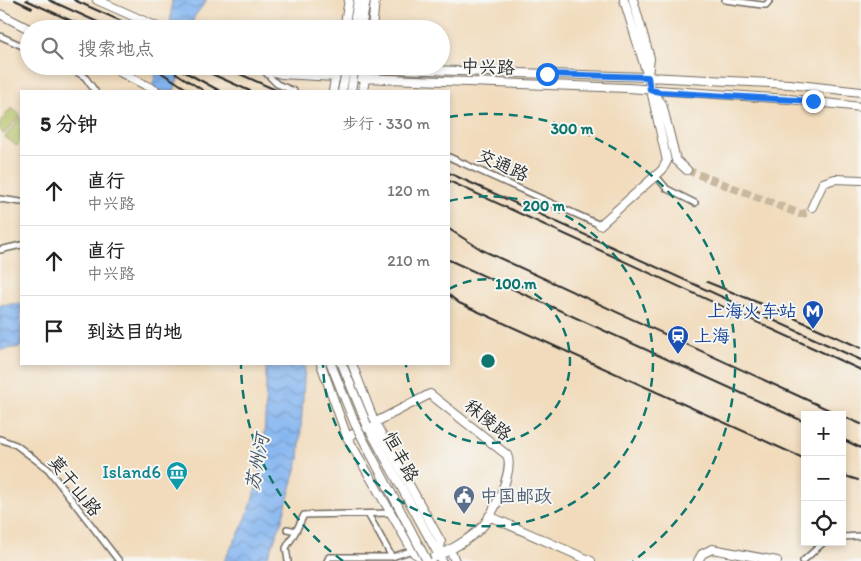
<!DOCTYPE html>
<html lang="zh">
<meta charset="utf-8">
<style>
body{margin:0;font-family:Itim,"LXGW WenKai TC",sans-serif;background:#f6f6f6;color:#222}
.controls{position:absolute;right:15px;bottom:15px;display:grid;overflow:hidden;border-radius:0px;box-shadow:0 2px 8px #0003}
.controls button{width:45px;height:45px;display:grid;place-items:center;padding:0;border:0;border-bottom:1px solid #e0e0e0;background:#fff;color:#222;font:25px sans-serif}
.stop{position:absolute;width:15px;height:15px;margin:-11px;border:4px solid #1a73e8;border-radius:50%;background:#fff}
.stop.end{background:#1a73e8;border-color:#fff;box-shadow:0 1px 5px #0008}
.list{margin:0;padding:0;list-style:none}
h2{display:flex;justify-content:space-between;align-items:center;height:65px;margin:0;padding:0 20px;font-size:21px}
h2 small{font-size:16px;font-weight:400;color:#767676}
.list li{display:grid;grid-template-columns:32px 1fr auto;gap:15px;align-items:center;box-sizing:border-box;height:70px;padding:0 20px;border-top:1px solid #e0e0e0}
.list b{display:block;font-size:19px;white-space:nowrap}
.list p{margin:0;font-size:16px;white-space:nowrap;color:#767676}
.list em{font-size:16px;font-style:normal;color:#767676}
.icon{flex:none;width:28px;height:28px;fill:none;stroke:currentColor;stroke-width:2;stroke-linecap:round;stroke-linejoin:round}
.map{position:relative;flex:none;width:861px;height:561px;overflow:hidden}
.search{position:absolute;background:#fff;box-shadow:0 2px 8px #0003;left:20px;top:20px;width:430px;height:55px;display:flex;align-items:center;gap:12px;box-sizing:border-box;padding:0 18px;border-radius:28px;color:#767676;font-size:19px}
.panel{position:absolute;background:#fff;box-shadow:0 2px 8px #0003;left:20px;top:90px;width:430px;height:275px;border-radius:0px}
.map>svg:first-child{display:block}
.garden{fill:#b3bf60;stroke:#6f7546}
.water{fill:url(#water-waves);stroke:#58708e}
.lines{fill:none;stroke-linecap:round;stroke-linejoin:round}
.secondary-tunnel{stroke:#c9b89f;stroke-width:8;stroke-dasharray:8 4;stroke-linecap:butt}
.street-casing{stroke:#70695e;stroke-width:8}
.secondary-casing{stroke:#70695e;stroke-width:10}
.street{stroke:#fff;stroke-width:5}
.secondary{stroke:#fff;stroke-width:8}
.rail{stroke:#2b2b2b;stroke-width:2}
.secondary-bridge-casing{stroke:#70695e;stroke-width:10;stroke-linecap:butt}
.secondary-bridge{stroke:#fff;stroke-width:8}
.route{stroke:#1a73e8;stroke-width:6}
.ring{fill:none;stroke:#0f766e;stroke-width:2.5;stroke-dasharray:9 6}
.labels{text-anchor:middle;dominant-baseline:central;stroke-width:4;stroke-linejoin:round;paint-order:stroke}
.street-label{font-size:18px;fill:#2b2b2b;stroke:#f6f6f2}
.transit-label{font-size:18px;fill:#164399;stroke:#f6f6f2;text-anchor:end}
.culture-label{font-size:18px;fill:#0d838f;stroke:#f6f6f2;text-anchor:end}
.service-label{font-size:18px;fill:#4e5e75;stroke:#f6f6f2;text-anchor:start}
.water-label{font-size:19px;font-style:italic;fill:#465466;stroke:#f6f6f2}
.centre{fill:#0f766e;stroke:#f6f6f2;stroke-width:2.5}
.ring-label{font-size:15px;text-anchor:middle;font-weight:bold;fill:#0f766e;stroke:#f6f6f2;stroke-width:4;stroke-linejoin:round;paint-order:stroke}
</style>
<div class="map">
<svg width="861" height="561" viewBox="0 0 861 561">
<defs>
<pattern id="water-waves" width="16" height="10" patternUnits="userSpaceOnUse" patternTransform="scale(1.25)"><rect width="16" height="10" fill="#84b5f0"/><path d="M0 5q4-4 8 0t8 0" fill="none" stroke="#6c93c3"/></pattern>
</defs>
<rect width="100%" height="100%" fill="#f6f6f2"/>
<filter id="ink" filterUnits="userSpaceOnUse"><feTurbulence type="fractalNoise" baseFrequency=".02" numOctaves="2"/><feDisplacementMap in="SourceGraphic" scale="10" xChannelSelector="R" yChannelSelector="G"/><feConvolveMatrix kernelMatrix="1 2 1 2 8 2 1 2 1" color-interpolation-filters="sRGB"/></filter>
<filter id="wash" filterUnits="userSpaceOnUse"><feTurbulence type="fractalNoise" baseFrequency=".0096" numOctaves="4" result="noise"/><feDisplacementMap in="SourceGraphic" scale="20" xChannelSelector="R" yChannelSelector="G"/><feGaussianBlur stdDeviation="1.12" result="paint"/><feColorMatrix in="noise" values="0 0 0 0 0 0 0 0 0 0 0 0 0 0 0 0 0 1.4 0 .05"/><feComposite in="paint" operator="in"/></filter>
<g filter="url(#wash)">
<rect width="100%" height="100%" fill="#f1dbbc"/>
<path class="garden" d="M11,108L21,115L4,134L0,131V122Z
M21,117V142L17,146L5,137Z"/>
<path class="water" d="M172,0H207L194,17L192,29H170Z
M158,66H182L174,91H151Z
M21,303V347L0,350V305Z
M266,364H305L299,459L281,524L266,561H224C232,545 242,530 248,513C266,464 266,415 266,364Z"/>
</g>
<g filter="url(#ink)">
<g class="lines">
<path class="secondary-tunnel" d="M687,170L800,214L807,213L812,207"/>
<g class="street-casing">
<path id="street" d="M725,0L762,5H766L770,0
M0,36L29,49
M67,66L85,77L95,91
M263,70L277,84L294,91
M449,157L600,225
M656,176L667,189L695,203
M0,199L21,202
M0,250L21,245
M0,439L16,445L48,469L119,561
M368,514L392,557
M287,529L296,531L286,548L288,561
M296,531L304,515L391,513
M842,537L861,536
M327,561L329,557H392L413,550
M803,561L824,542"/>
</g>
<g class="secondary-casing">
<path id="secondary" d="M97,0L162,29
M633,0L650,58L648,75
M0,14L29,29
M344,29L349,0
M353,29L358,0
M361,29L366,0
M372,29L375,0
M108,66L157,91
M250,66L281,74L335,77L628,88L789,99L861,107
M300,66L648,77L789,84L861,92
M333,91L336,73
M363,91L366,73
M652,91L662,104L676,160L687,170
M812,207L823,183L835,179L861,180
M600,225L662,170L667,161L648,77L624,0
M321,364L347,437L414,553L427,561
M352,364L374,421L441,542L439,555
M367,425L442,561
M347,437L430,394L507,455C515,470 492,518 480,529C466,542 445,553 427,561
M489,516L591,561
M450,549L455,561
M698,561L702,554L712,549L777,561"/>
</g>
<use href="#street" class="street"/>
<use href="#secondary" class="secondary"/>
<path class="rail" d="M15,0L32,8
M26,0L89,29
M49,0L113,29
M74,0L139,29
M151,66L190,91
M165,66L204,91
M174,66L220,91
M194,66L250,91
M222,66L278,91
M449,173L861,360
M449,181L861,370
M449,229L482,250L840,415
M449,260L805,422
M707,282L774,309L861,348
M449,295L459,303L805,459
M842,416L861,424
M842,439L861,448
M842,475L858,480"/>
<g class="secondary-bridge-casing">
<path id="secondary-bridge" d="M342,91L347,66
M351,91L355,66
M331,364L355,424L427,561
M342,364L367,425"/>
</g>
<use href="#secondary-bridge" class="secondary-bridge"/>
</g>
</g>
<g class="lines" filter="url(#ink)">
<path class="route" d="M547,74L648,77L650,90L660,92L813,101"/>
</g>
<g class="ring">
<path d="M449 289A82 82 0 1 1 406 364"/>
<path d="M449 201A165 165 0 1 1 323 364"/>
<path d="M343 561A247 247 0 0 1 241 365M449 117A247 247 0 0 1 633 561"/>
</g>
<defs>
<g id="metro-pin" transform="scale(1.125)"><path d="M0 17L-7.5 6A9.5 9.5 0 1 1 7.5 6Z" fill="#1a4fb4" stroke="#f6f6f2"/><path d="M-5.5 5V-5H-3L0 0L3-5H5.5V5H3V-.5L0 4L-3-.5V5Z" fill="#fff"/></g>
<g id="station-pin" transform="scale(1.125)"><path d="M0 17L-7.5 6A9.5 9.5 0 1 1 7.5 6Z" fill="#1a4fb4" stroke="#f6f6f2"/><path d="M-3-6H3Q5-6 5-4V2Q5 4 3 4L4.5 6H3L1.5 4h-3L-3 6H-4.5L-3 4Q-5 4-5 2V-4Q-5-6-3-6ZM-3.5-4v3h7v-3ZM-3.5 1v1.5H-2V1ZM2 1v1.5H3.5V1Z" fill="#fff"/></g>
<g id="museum-pin" transform="scale(1.125)"><path d="M0 17L-7.5 6A9.5 9.5 0 1 1 7.5 6Z" fill="#0f9aa8" stroke="#f6f6f2"/><path d="M0-6L6-3V-2H-6V-3ZM-5-1h2V3h-2ZM-1-1h2V3h-2ZM3-1h2V3H3ZM-6 4H6V6H-6Z" fill="#fff"/></g>
<g id="civic-pin" transform="scale(1.125)"><path d="M0 17L-7.5 6A9.5 9.5 0 1 1 7.5 6Z" fill="#5c6f8a" stroke="#f6f6f2"/><path d="M-.6-6.5H3V-4.5H.6V-3L4-1V1h2V6H-6V1h2V-1L-.6-3ZM-1.2 2.5V6h2.4V2.5Z" fill="#fff"/></g>
</defs>
<g fill-rule="evenodd">
<use href="#metro-pin" x="813" y="311"/>
<use href="#station-pin" x="678" y="336"/>
<use href="#museum-pin" x="177" y="472"/>
<use href="#civic-pin" x="464" y="496"/>
</g>
<g class="labels">
<g class="street-label">
<text transform="translate(488 67) rotate(2)">中兴路</text>
<text transform="translate(503 165) rotate(24)">交通路</text>
<text transform="translate(488 420) rotate(39)">秣陵路</text>
<text transform="translate(401 457) rotate(61)">恒丰路</text>
<text transform="translate(75 486) rotate(51)">莫干山路</text>
</g>
<g class="transit-label">
<text x="797" y="311">上海火车站</text>
<text x="694" y="336" text-anchor="start">上海</text>
</g>
<g class="culture-label">
<text x="161" y="472">Island6</text>
</g>
<g class="service-label">
<text x="480" y="496">中国邮政</text>
</g>
<g class="water-label">
<text transform="translate(257 462) rotate(-79)">苏州河</text>
</g>
</g>
<circle cx="488" cy="361" r="8" class="centre"/>
<g class="ring-label">
<text x="572" y="134">300 m</text>
<text x="544" y="211">200 m</text>
<text x="516" y="289">100 m</text>
</g>
</svg>
<div class="controls">
<button>+</button>
<button>−</button>
<button><svg class="icon" aria-label="locate" viewBox="0 0 24 24"><circle cx="12" cy="12" r="6"/><path d="M12 2v4M12 18v4M2 12h4M18 12h4"/></svg></button>
</div>
<div class="stop" style="left:547px;top:74px"></div>
<div class="stop end" style="left:813px;top:101px"></div>
<div class="search"><svg class="icon" aria-label="search" viewBox="0 0 24 24"><circle cx="10" cy="10" r="6"/><path d="M15 15l6 6"/></svg>搜索地点</div>
<section class="panel">
<h2>5 分钟<small>步行 · 330 m</small></h2>
<ul class="list">
<li><svg class="icon" aria-label="ahead" viewBox="0 0 24 24"><path d="M12 20V5M6 11l6-6 6 6"/></svg><div><b>直行</b><p>中兴路</p></div><em>120 m</em></li>
<li><svg class="icon" aria-label="ahead" viewBox="0 0 24 24"><path d="M12 20V5M6 11l6-6 6 6"/></svg><div><b>直行</b><p>中兴路</p></div><em>210 m</em></li>
<li><svg class="icon" aria-label="arrive" viewBox="0 0 24 24"><path d="M6 21V4h12l-3 4 3 4H6"/></svg><div><b>到达目的地</b></div></li>
</ul>
</section>
</div>
